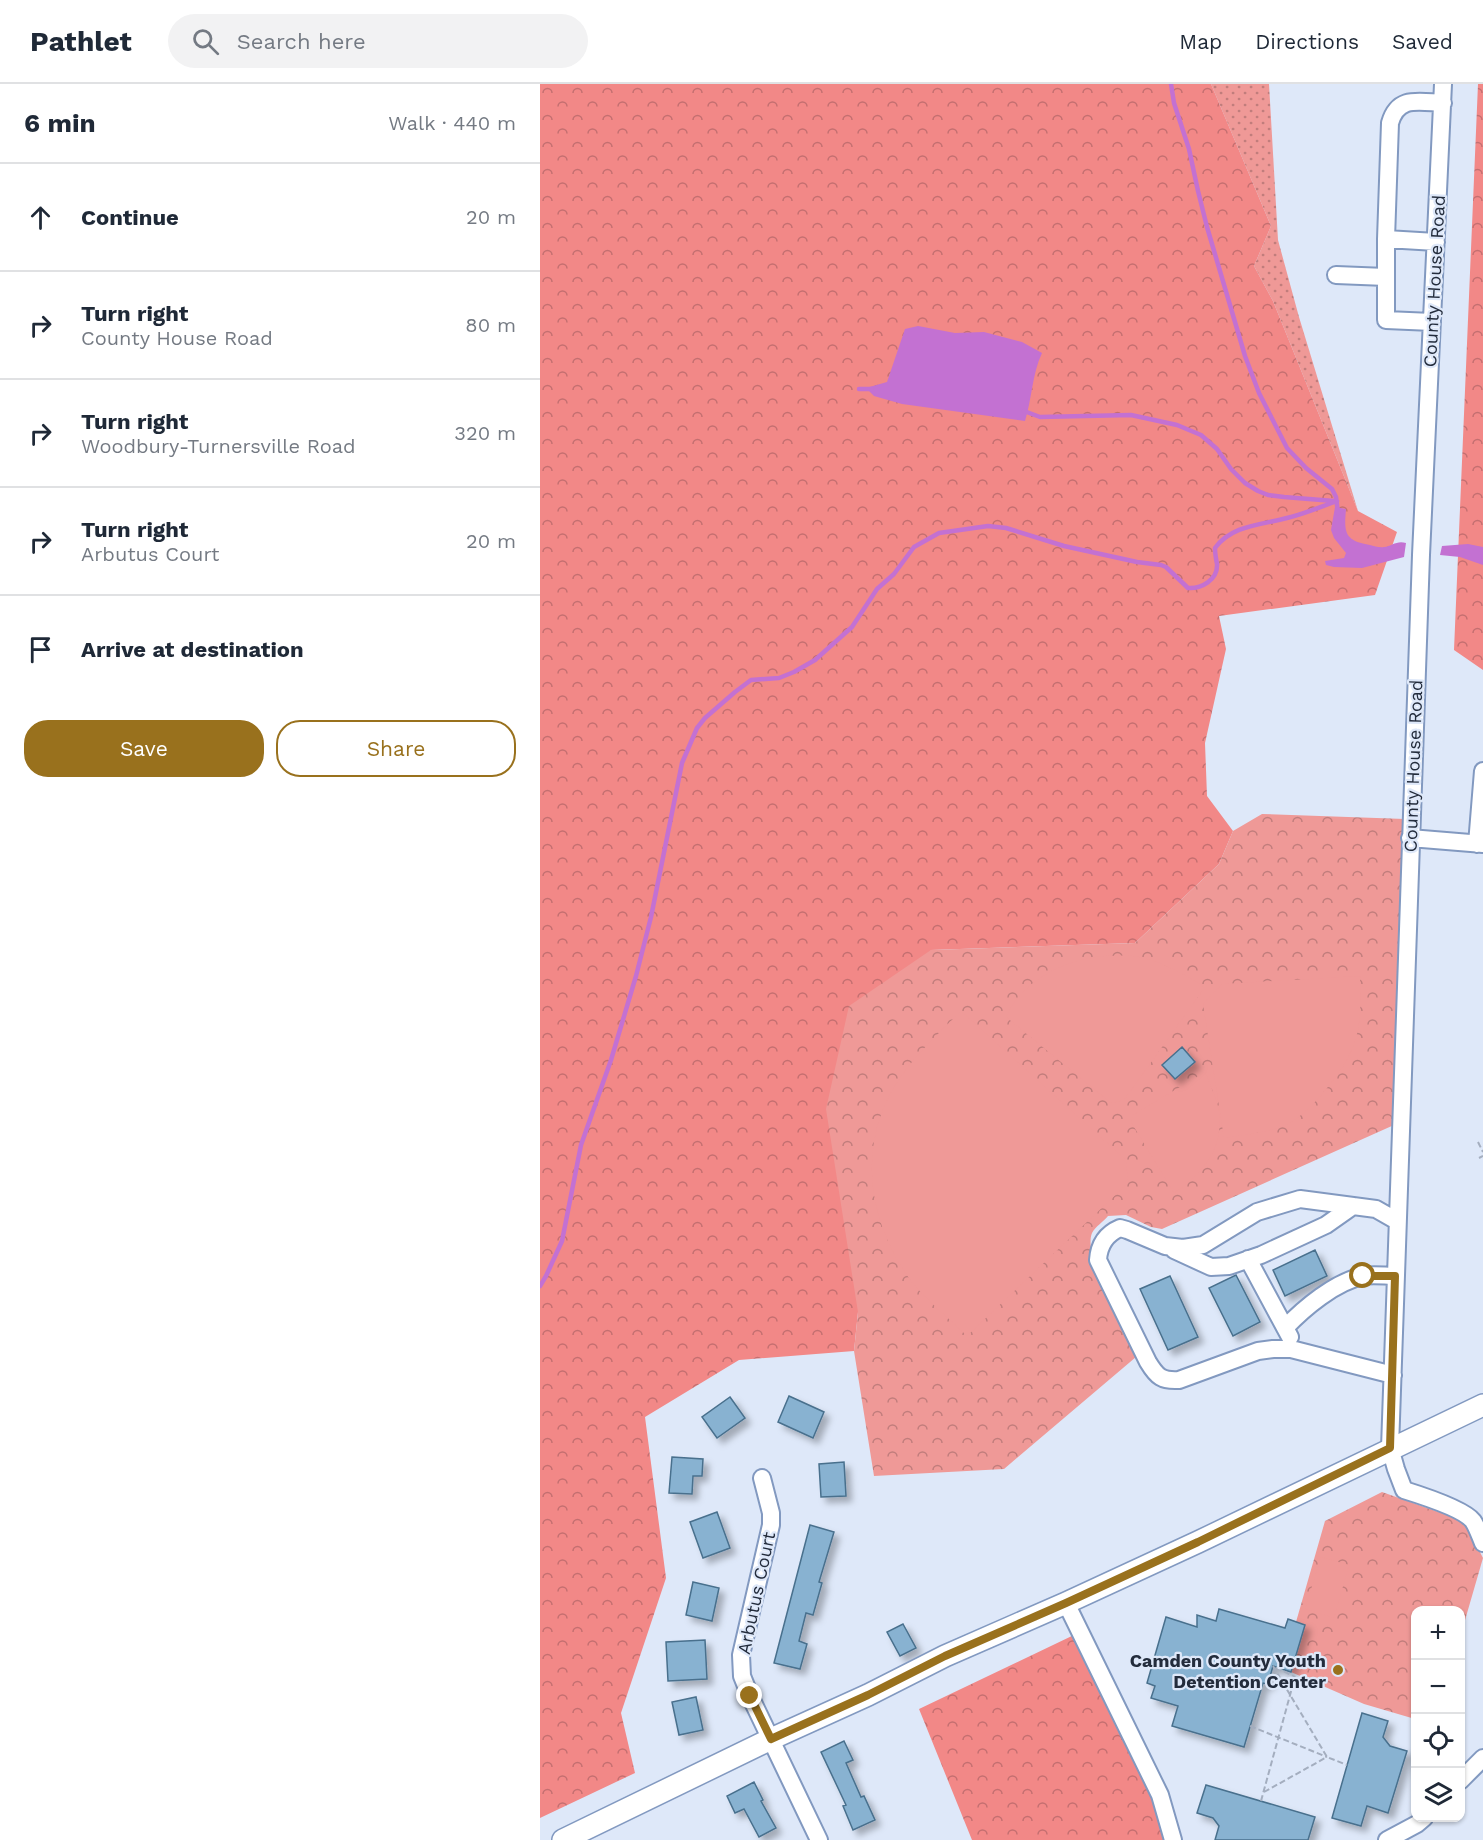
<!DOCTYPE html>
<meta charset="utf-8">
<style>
body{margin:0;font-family:"Work Sans",sans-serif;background:#f2f2f3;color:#1f2937}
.controls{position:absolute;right:18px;bottom:18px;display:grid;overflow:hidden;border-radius:12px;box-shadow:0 2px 4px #0004}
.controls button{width:54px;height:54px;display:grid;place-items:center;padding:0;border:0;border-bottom:2px solid #e0e1e3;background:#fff;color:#1f2937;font:30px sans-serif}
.stop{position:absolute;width:18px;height:18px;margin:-14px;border:4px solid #99711d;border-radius:50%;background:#fff}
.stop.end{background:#99711d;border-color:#fff;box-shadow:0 2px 6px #0008}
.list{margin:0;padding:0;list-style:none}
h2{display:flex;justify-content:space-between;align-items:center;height:78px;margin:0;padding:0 24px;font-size:26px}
h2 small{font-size:20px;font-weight:400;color:#747a83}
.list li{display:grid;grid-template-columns:39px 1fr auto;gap:18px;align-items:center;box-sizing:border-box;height:108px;padding:0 24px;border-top:2px solid #e0e1e3}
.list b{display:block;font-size:22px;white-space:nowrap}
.list p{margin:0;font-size:20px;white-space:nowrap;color:#747a83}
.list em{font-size:20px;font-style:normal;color:#747a83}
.actions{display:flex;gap:12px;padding:18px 24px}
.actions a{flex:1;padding:14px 0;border:2px solid #99711d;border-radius:24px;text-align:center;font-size:21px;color:#99711d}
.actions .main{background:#99711d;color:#fff}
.icon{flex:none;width:33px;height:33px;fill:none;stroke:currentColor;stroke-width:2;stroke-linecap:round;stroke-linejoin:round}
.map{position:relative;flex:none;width:943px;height:1756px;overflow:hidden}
header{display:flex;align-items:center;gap:36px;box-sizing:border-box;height:84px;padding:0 30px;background:#fff;border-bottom:2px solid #e0e1e3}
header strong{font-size:28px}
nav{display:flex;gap:33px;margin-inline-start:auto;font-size:21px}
.search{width:420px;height:54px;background:#f2f2f3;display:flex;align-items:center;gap:15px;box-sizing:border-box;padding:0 21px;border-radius:33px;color:#747a83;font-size:22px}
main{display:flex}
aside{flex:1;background:#fff}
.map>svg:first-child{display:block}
.grass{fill:url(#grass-dots)}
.forest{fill:url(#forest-crowns)}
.park{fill:url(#park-crowns)}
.garden{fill:#ef9997}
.water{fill:#c371d2}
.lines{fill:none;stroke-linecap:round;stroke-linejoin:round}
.stream{stroke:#c371d2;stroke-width:4.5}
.building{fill:#88b2d1;stroke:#48708d;stroke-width:1.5;filter:url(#shadow)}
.minor-casing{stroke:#8299c0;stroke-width:20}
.major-casing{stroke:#8299c0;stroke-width:24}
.path{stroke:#a4aebf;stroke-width:2;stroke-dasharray:6 3;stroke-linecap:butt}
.minor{stroke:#fff;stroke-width:16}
.major{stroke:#fff;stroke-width:21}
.route{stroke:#99711d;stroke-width:8}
.poi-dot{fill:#99711d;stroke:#dee8f9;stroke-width:2}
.labels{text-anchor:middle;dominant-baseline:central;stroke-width:4.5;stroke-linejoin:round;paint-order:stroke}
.street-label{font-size:18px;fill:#232c3c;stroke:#dee8f9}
.poi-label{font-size:18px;font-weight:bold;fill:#232c3c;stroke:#dee8f9;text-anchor:end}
</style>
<header>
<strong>Pathlet</strong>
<div class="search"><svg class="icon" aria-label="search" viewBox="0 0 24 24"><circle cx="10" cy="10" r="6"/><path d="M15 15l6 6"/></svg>Search here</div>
<nav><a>Map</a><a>Directions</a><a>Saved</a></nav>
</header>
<main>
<aside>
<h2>6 min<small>Walk · 440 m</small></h2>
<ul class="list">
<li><svg class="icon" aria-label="ahead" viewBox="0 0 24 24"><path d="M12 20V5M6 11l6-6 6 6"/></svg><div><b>Continue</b></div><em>20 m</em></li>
<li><svg class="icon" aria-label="right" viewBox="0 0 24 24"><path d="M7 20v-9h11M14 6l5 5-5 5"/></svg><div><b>Turn right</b><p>County House Road</p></div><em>80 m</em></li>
<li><svg class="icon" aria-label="right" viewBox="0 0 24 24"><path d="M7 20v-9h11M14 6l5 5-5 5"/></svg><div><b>Turn right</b><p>Woodbury-Turnersville Road</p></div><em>320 m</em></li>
<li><svg class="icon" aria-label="right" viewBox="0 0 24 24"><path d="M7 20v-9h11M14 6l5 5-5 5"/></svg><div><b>Turn right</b><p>Arbutus Court</p></div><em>20 m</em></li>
<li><svg class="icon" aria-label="arrive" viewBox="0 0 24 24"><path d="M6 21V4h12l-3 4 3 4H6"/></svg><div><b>Arrive at destination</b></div></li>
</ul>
<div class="actions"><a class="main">Save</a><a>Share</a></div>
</aside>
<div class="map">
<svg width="943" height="1756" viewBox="0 0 943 1756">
<defs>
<pattern id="grass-dots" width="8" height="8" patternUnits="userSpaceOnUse" patternTransform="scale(1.5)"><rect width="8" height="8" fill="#ef9997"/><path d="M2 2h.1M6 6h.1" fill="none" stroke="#c17d7c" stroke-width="1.8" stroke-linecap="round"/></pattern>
<pattern id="forest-crowns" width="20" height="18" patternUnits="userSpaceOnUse" patternTransform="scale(1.5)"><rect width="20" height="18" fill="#f28887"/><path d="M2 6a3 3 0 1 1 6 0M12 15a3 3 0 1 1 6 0" fill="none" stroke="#c46f70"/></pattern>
<pattern id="park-crowns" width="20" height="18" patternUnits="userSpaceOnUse" patternTransform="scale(1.5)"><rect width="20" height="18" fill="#ef9997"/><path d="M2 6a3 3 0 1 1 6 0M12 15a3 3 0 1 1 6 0" fill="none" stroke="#c17d7c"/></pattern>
<filter id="shadow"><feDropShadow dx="5.5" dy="5.5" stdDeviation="3" flood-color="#0004"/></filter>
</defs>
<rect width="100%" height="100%" fill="#dee8f9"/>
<path class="grass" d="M671,0H729L738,156L759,233L818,427L733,217L714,182L731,142Z"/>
<path class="forest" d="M0,0H671L731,142L714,182L733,217L818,427L857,448L835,511L679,532L686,565L665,659L667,712L693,747L679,780L595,859L391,866L318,1228L314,1267L199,1276L105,1333L126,1494L81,1629L95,1689L0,1734Z
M938,0H943V586L914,566Z
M536,1550L634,1756H432L379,1625Z"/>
<path class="park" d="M722,730L865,735L854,1041L622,1145L611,1143L586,1131L568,1132C564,1137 555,1143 552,1149C542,1173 585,1249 596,1273L464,1385L334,1392L314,1267L318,1228L286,1025L309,922L391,866L595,859L679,780L693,747Z
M842,1408L924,1437L943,1474L921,1550L920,1526H876L875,1635L824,1620L751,1588L765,1541L756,1538L785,1437Z"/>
<path class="garden" d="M564,872C574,872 584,871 593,872C618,875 641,889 662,901L663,906L584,1016L571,1019L466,933C483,895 525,876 564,872Z
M820,892C822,947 819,967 782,1010C772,1022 758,1036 743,1042C724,1049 704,1051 684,1054L663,920L682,900Z
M421,927L586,1076L588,1099L427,1252C410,1235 385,1215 371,1197C329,1139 317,1066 354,1003C370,976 399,949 421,927Z
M665,988C670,1000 675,1011 678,1023C686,1061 664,1089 634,1109L591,1038L593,1031Z
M781,1473L809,1481L794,1534L765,1525Z"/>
<path class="water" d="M378,242L415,249L444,248L482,258L502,269C492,290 492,315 485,337L362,320L334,312L326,304L347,298L365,245Z
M795,423L806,425C804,448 804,457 830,461C834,462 840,464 844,463C852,462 857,456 866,459L864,473L822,484L794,483L786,481L785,477L804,474L806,469L794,454L791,446Z
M928,460L943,463V481L920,473L900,471L902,462Z"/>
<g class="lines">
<path class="stream" d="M631,0L634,19L649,65L658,107L667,143L705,272L719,309L747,364L766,384L792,405L796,413L798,429
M319,305H332
M484,327L500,333L591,331L637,341L661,351L677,365L691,385L705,399L718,407L728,411L744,413L794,417
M0,1202L6,1192L22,1157L41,1061L71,976L96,892L111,833L142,679L157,644L165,634L195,608L211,596L239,594L254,588L275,576L312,543L337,505L354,490L374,463L399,449L448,442L466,444L524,462L597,478L621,481L626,483L648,504C661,505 678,496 677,480C676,475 675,470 675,464C692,441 721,441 747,434C764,430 780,423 797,417"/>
</g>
<path class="building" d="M642,963L655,978L635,995L622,981Z
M775,1166L787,1192L745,1212L733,1186Z
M696,1191L720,1238L693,1252L669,1204Z
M630,1192L658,1253L628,1266L600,1205Z
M249,1312L284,1328L273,1354L238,1338Z
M190,1313L205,1334L177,1354L162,1333Z
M132,1373L163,1375L162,1392H153L152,1410L129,1409Z
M304,1378L306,1412L281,1413L279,1380Z
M177,1428L190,1464L163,1474L150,1438Z
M270,1441L294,1448L279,1498L282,1499L273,1531L266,1529L259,1557L267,1560L260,1585L234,1579Z
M153,1498L179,1504L172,1537L146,1531Z
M679,1525L745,1544L748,1535L765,1541L751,1588L733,1582L728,1600L723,1599L704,1663L632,1642L638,1622L611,1614L615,1602L607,1599L626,1533L657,1543V1531L676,1537Z
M363,1540L376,1564L360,1572L347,1548Z
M165,1556L167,1595L128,1597L126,1558Z
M156,1613L163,1646L139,1651L132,1618Z
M822,1629L848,1637L843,1653L850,1662L867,1667L848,1729L827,1722L821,1742L792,1734Z
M304,1657L313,1676L306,1679L321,1713L324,1712L335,1736L313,1746L303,1722L306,1721L281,1668Z
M214,1698L223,1716L221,1717L236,1744L219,1753L204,1725L195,1729L187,1712Z
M666,1701L775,1733L768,1756H675L679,1742L673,1734L657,1729Z"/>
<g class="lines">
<g class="minor-casing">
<path id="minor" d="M903,0L881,471L850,1364L856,1385L864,1406C880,1411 924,1425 933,1437C937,1443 940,1452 943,1459
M846,155V236L892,238
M896,158L846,155L850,39C858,11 879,18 903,19
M796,191L846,193
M870,754L943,760
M937,760L943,687
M634,1166L671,1183L689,1182L721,1171L786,1141L813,1122
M708,1175L750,1253
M745,1244C764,1224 795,1198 823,1192C833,1190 845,1192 856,1192
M853,1291L751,1265H733L718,1267L639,1296C622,1297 617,1293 608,1278L558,1176C559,1161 566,1150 580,1144L587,1146L625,1162L643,1164L663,1161L717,1128L760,1115L836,1125L857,1137
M222,1394L231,1429V1441L201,1571L202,1592L210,1612L279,1756
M526,1519L620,1711L633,1756
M920,1697L943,1674
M847,1756L877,1740L884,1734"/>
</g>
<g class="major-casing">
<path id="major" d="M23,1756L231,1655L328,1611L405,1572L526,1519L658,1458L943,1321"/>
</g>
<path class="path" d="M938,1058L943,1068
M939,1074L943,1072
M733,1582L787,1673L807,1681
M710,1642L787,1673
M724,1708L787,1673
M721,1717L755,1593L733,1582"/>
<use href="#minor" class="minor"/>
<use href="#major" class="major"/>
</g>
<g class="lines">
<path class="route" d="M210,1612L231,1655L328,1611L405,1572L526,1519L658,1458L850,1364L855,1192H823"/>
</g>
<circle class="poi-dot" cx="798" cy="1586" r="6"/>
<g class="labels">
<g class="street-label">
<text transform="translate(894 197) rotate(-87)">County House Road</text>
<text transform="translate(873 682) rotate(-88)">County House Road</text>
<text transform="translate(216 1509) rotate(-78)">Arbutus Court</text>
</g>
<g class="poi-label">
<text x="786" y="1576">Camden County Youth<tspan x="786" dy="21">Detention Center</tspan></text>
</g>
</g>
</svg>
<div class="controls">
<button>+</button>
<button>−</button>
<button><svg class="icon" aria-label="locate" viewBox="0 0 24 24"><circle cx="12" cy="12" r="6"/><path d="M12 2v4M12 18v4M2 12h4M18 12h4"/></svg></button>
<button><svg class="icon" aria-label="layers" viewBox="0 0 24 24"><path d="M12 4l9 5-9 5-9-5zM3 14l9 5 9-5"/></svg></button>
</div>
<div class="stop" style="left:823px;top:1192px"></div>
<div class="stop end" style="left:210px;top:1612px"></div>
</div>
</main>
